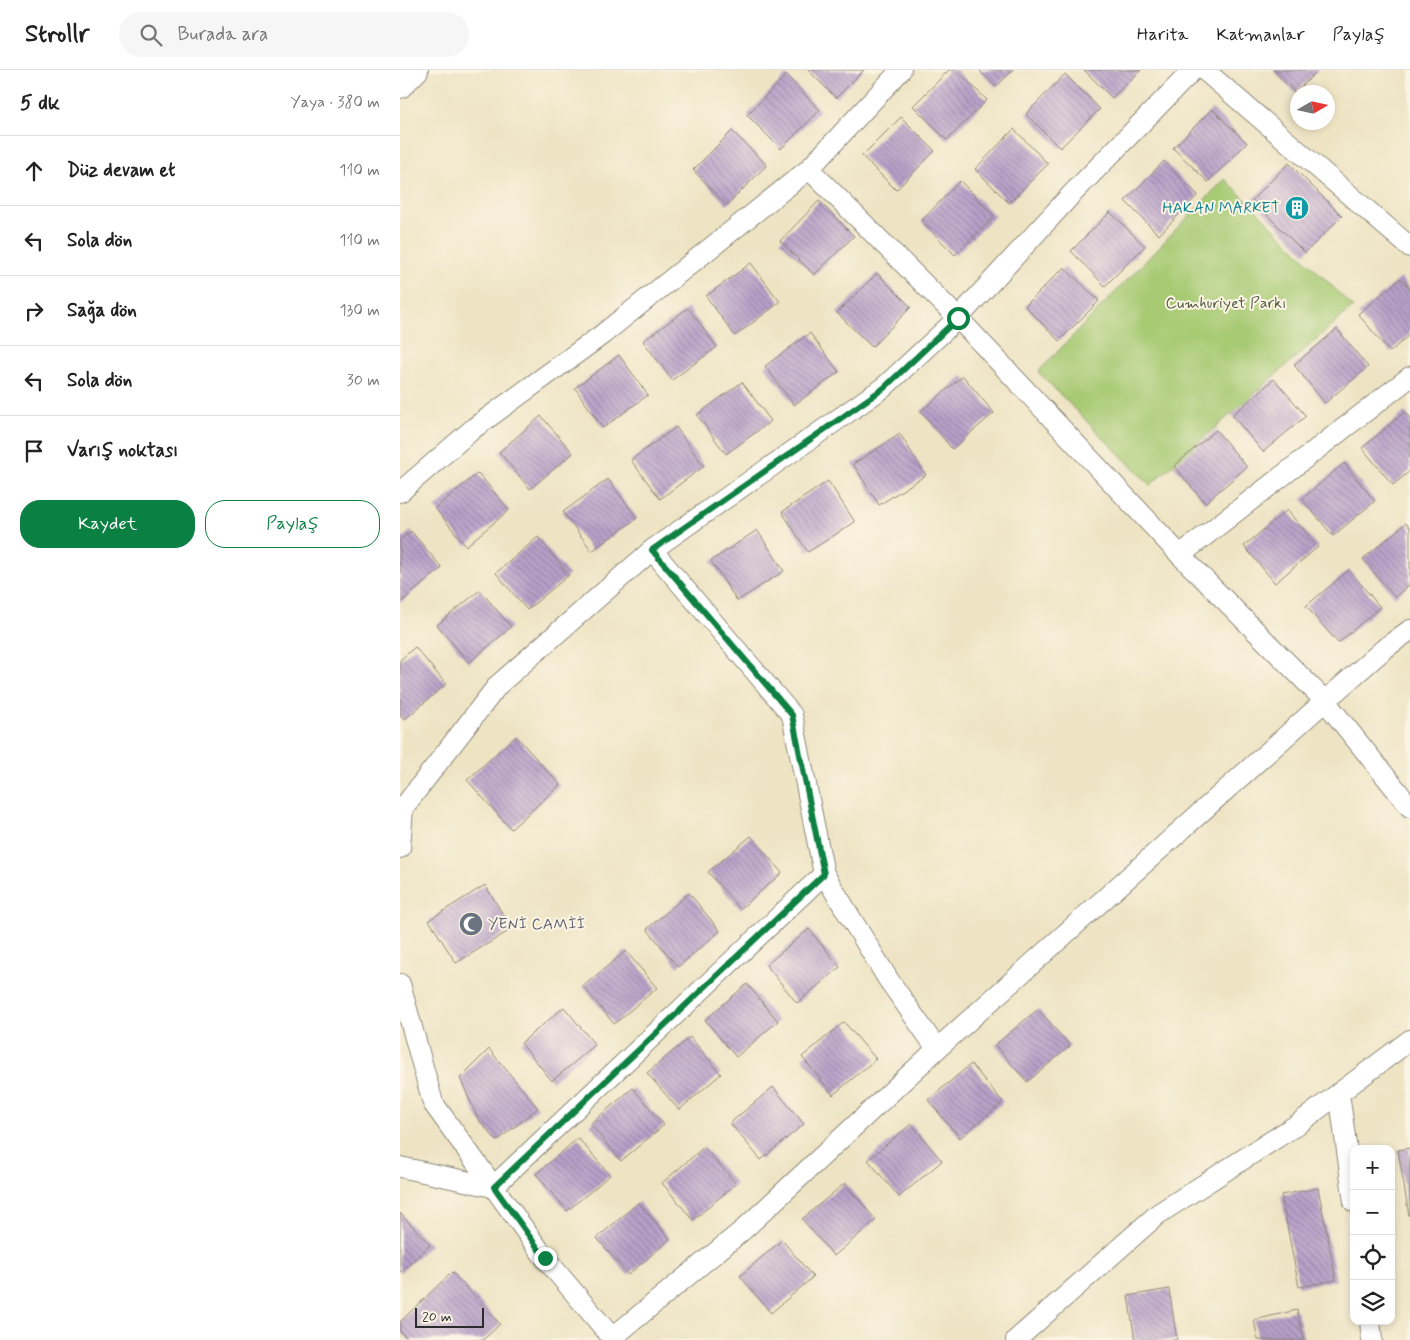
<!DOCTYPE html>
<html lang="tr">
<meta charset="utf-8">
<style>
body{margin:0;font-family:Mynerve,sans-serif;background:#f6f6f6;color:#222}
.controls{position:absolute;right:15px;bottom:15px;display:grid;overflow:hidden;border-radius:10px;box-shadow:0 2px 8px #0003}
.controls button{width:45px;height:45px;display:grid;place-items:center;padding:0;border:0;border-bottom:1px solid #e0e0e0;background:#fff;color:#222;font:25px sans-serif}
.compass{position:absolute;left:890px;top:15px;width:45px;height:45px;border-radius:50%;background:#fff;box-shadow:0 2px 8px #0003;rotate:81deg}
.scale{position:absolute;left:15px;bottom:12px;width:69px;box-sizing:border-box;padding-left:5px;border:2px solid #2b2b2b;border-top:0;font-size:14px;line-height:18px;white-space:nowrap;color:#2b2b2b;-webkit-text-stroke:4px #fcf5e5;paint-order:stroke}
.stop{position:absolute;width:15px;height:15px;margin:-11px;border:4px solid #0b8043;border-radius:50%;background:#fff}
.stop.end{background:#0b8043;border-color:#fff;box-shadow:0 1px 5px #0008}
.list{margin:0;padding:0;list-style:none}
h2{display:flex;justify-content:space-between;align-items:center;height:65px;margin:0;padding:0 20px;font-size:21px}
h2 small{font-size:16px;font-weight:400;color:#767676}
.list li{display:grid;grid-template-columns:32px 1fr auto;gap:15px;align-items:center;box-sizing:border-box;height:70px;padding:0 20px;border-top:1px solid #e0e0e0}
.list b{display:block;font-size:19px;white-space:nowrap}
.list em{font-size:16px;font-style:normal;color:#767676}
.actions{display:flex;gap:10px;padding:15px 20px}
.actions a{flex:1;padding:11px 0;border:1px solid #0b8043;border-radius:20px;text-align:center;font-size:18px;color:#0b8043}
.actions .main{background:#0b8043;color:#fff}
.icon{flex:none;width:28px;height:28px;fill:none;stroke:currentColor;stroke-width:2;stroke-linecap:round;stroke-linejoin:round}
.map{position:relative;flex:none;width:1010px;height:1270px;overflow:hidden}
header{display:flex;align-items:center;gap:30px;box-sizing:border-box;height:70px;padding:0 25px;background:#fff;border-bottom:1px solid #e0e0e0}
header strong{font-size:24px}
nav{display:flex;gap:28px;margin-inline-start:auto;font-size:18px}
.search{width:350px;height:45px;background:#f6f6f6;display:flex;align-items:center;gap:12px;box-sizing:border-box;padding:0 18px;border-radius:28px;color:#767676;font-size:19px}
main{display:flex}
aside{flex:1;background:#fff}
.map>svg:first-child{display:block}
.green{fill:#a7ca73;stroke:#697a4f}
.building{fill:url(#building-back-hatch)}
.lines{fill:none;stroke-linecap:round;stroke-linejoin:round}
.minor-casing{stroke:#8c8878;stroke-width:22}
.tertiary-casing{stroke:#8c8878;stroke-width:26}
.minor{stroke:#fff;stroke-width:20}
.tertiary{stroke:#fff;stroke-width:24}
.route{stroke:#0b8043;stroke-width:6}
.labels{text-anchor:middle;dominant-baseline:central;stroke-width:4;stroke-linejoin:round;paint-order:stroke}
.culture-label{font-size:16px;fill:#0d838f;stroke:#fcf5e5;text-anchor:end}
.park-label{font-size:16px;fill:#505b41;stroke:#fcf5e5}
.worship-label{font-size:16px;fill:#5b616d;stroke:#fcf5e5;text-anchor:start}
</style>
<header>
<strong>Strollr</strong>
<div class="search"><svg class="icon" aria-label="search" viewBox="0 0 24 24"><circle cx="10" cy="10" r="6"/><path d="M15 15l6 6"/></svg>Burada ara</div>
<nav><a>Harita</a><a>Katmanlar</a><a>Paylaş</a></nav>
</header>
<main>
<aside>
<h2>5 dk<small>Yaya · 380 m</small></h2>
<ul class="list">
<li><svg class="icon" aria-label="ahead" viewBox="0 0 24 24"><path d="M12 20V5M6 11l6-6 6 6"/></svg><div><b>Düz devam et</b></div><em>110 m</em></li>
<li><svg class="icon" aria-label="left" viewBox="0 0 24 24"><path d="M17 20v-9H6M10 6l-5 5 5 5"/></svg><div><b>Sola dön</b></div><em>110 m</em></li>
<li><svg class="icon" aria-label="right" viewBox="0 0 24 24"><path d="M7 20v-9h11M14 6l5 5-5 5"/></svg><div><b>Sağa dön</b></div><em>130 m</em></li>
<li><svg class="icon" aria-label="left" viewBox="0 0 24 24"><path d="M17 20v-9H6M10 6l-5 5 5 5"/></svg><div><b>Sola dön</b></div><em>30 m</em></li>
<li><svg class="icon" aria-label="arrive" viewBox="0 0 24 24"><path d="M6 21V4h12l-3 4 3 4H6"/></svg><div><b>Varış noktası</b></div></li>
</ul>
<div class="actions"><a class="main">Kaydet</a><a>Paylaş</a></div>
</aside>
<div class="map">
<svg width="1010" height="1270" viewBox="0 0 1010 1270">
<defs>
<pattern id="building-back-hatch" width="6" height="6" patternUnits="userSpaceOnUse" patternTransform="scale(1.25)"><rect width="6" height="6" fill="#b8a0c9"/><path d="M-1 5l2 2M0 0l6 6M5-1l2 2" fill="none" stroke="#9683a3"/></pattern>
</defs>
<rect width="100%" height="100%" fill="#fcf5e5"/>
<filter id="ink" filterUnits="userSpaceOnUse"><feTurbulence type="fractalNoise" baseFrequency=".02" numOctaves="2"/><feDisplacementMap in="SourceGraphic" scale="10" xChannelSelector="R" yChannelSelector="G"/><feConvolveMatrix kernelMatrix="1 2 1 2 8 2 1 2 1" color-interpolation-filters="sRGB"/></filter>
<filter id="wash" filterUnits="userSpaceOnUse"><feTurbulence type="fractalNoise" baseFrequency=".0096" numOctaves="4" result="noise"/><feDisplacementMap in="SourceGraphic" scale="20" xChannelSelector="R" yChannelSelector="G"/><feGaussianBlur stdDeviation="1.12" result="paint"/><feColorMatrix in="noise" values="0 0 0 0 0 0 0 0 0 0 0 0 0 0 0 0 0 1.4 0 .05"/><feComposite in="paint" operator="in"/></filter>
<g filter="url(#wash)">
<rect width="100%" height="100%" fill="#eee4c4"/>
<path class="green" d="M825,109L953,237L750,415L638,302Z"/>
<g id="blocks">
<path class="building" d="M408,0H464L436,28Z
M549,0H556L587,30L547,70L513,36Z
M579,0H613L596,17Z
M684,0H741L712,28Z
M873,0H918L895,23Z
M665,4L700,39L660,78L626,44Z
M386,5L420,40L381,79L347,45Z
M812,39L847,73L808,112L773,78Z
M501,47L535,81L496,120L462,86Z
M614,59L648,94L609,133L575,99Z
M332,61L367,95L327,135L293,100Z
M764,91L798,125L759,165L725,131Z
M889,93L942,146L905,183L852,130Z
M560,111L595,146L555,185L521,151Z
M419,131L454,166L414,205L380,171Z
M710,142L745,176L705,216L671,181Z
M351,193L380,232L335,266L306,226Z
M664,197L699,231L659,271L625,236Z
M477,203L511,237L472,277L437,243Z
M1001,208L1010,219V264L990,282L958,244Z
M288,238L317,277L272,310L243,271Z
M937,259L968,297L925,333L894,295Z
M410,263L439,302L394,335L365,296Z
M219,285L248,325L203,358L175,318Z
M563,306L594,343L552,379L521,341Z
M874,309L906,346L863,382L832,345Z
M342,312L371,351L326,384L297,345Z
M1005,342L1010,348V401L993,415L962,378Z
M141,346L173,383L130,419L99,382Z
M276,357L304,396L260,429L231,390Z
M816,360L847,397L805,433L774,396Z
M500,364L526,405L479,435L453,394Z
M944,393L975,431L933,466L902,429Z
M78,403L109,440L66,476L35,438Z
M208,409L237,448L192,481L163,442Z
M428,411L455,452L408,482L382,442Z
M887,440L918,477L875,513L844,476Z
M1006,453L1010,458V514L995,527L963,489Z
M357,460L384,501L337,531L311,491Z
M11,461L42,498L0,533V470Z
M138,467L169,505L127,540L96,503Z
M949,500L980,537L938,573L906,536Z
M80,520L111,557L69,593L37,555Z
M15,577L46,614L4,650L0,646V590Z
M116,666L160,715L111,759L67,710Z
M351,766L382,803L340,839L308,802Z
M85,815L112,859L56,893L29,850Z
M289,823L320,861L278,897L247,859Z
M409,859L440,897L397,933L366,895Z
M226,881L257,918L214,954L183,916Z
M347,914L378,951L336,987L305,950Z
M164,937L195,975L152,1011L121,973Z
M638,939L670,976L627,1012L595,975Z
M444,952L476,989L433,1025L402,987Z
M290,967L321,1004L279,1040L247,1003Z
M89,979L138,1038L97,1071L78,1049L60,1008Z
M571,994L603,1032L560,1068L528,1030Z
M373,1017L404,1054L361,1090L330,1053Z
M233,1018L264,1055L221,1091L190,1054Z
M511,1054L542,1091L499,1127L468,1090Z
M178,1068L210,1105L167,1141L136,1104Z
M304,1077L336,1114L293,1150L262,1113Z
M1010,1078V1146H1009L998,1080Z
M445,1113L476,1150L434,1186L402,1149Z
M918,1118L936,1210L899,1217L881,1125Z
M239,1132L270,1169L228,1205L197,1168Z
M0,1143L30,1175L0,1203Z
M382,1170L413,1207L371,1243L340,1206Z
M52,1202L100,1254L83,1270H9L0,1261V1252Z
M769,1219L777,1270H735L728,1226Z
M897,1240L904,1270H858L854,1250Z"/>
</g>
</g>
<g filter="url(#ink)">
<use href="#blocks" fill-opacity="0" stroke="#8c8878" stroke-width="1"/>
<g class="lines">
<g class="minor-casing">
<path id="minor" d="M804,0L1010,177
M409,99L558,248L780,485L925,631L1010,737
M0,422L74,358L203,264L409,99L501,0
M252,480L392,645L424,804L488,909L537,979
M780,485L1010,307
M0,778L3,738L98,615L252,480L484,317L558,248L671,125L793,0
M0,914L33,1033L145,1188L214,1270
M939,1023L954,1132
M0,1097L93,1117L424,804
M970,1251L972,1270
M212,1268L343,1160L537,979L925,631L984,579L1010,560
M616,1270L758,1144L898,1054L1010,970"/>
</g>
<g class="tertiary-casing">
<path id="tertiary" d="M0,16L16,0"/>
</g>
<use href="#minor" class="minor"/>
<use href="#tertiary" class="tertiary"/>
</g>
</g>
<g class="lines" filter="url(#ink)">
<path class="route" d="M145,1188L94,1117L424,804L392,645L252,480L484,318L558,248"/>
</g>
<defs>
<g id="building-disc" transform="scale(1.25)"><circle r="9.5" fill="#0f9aa8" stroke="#fcf5e5"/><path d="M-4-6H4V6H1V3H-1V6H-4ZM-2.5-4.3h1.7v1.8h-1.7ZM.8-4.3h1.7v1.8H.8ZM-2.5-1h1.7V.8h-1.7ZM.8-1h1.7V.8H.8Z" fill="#fff"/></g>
<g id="mosque-disc" transform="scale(1.25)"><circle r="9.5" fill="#6b7280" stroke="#fcf5e5"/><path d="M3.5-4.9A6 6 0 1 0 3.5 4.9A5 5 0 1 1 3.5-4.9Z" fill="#fff"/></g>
</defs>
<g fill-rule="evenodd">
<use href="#building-disc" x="897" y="138"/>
<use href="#mosque-disc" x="71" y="854"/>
</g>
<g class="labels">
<g class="culture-label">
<text x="880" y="138">HAKAN MARKET</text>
</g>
<g class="park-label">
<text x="826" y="233">Cumhuriyet Parkı</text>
</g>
<g class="worship-label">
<text x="88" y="854">YENİ CAMİİ</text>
</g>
</g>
</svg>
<div class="controls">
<button>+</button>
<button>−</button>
<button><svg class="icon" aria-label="locate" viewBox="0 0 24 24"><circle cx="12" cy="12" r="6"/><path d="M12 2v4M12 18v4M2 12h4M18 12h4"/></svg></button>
<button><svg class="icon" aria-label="layers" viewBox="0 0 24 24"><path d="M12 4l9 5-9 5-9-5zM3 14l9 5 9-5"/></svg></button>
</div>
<svg class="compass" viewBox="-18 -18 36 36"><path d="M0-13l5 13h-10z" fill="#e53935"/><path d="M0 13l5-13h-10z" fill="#767676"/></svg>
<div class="scale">20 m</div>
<div class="stop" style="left:558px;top:248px"></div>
<div class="stop end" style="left:145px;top:1188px"></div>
</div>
</main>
